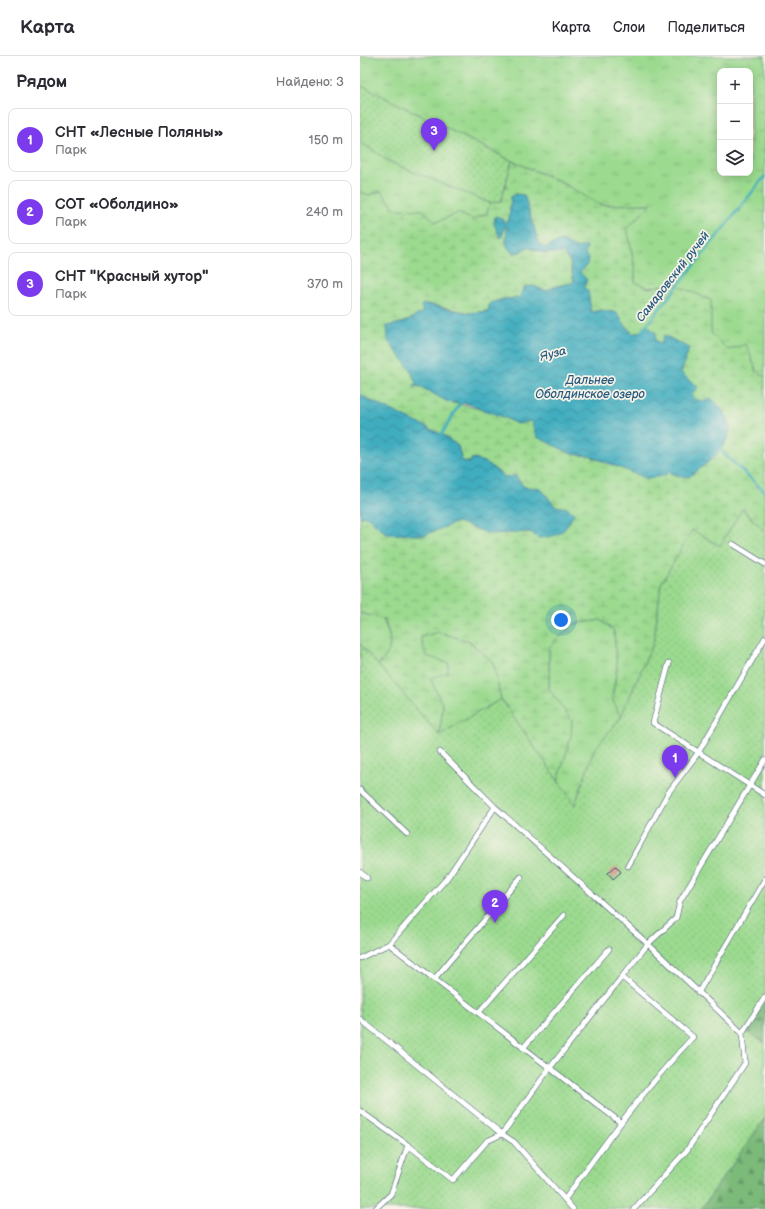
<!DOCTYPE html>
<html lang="ru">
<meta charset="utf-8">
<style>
body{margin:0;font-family:"Balsamiq Sans",sans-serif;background:#f7f7f7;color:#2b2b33}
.controls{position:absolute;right:12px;top:12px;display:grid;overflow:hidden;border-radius:8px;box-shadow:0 2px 10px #0003}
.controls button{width:36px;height:36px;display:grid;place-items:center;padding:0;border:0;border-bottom:1px solid #e1e1e2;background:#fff;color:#2b2b33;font:20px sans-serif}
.you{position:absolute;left:201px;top:564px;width:14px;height:14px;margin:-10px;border:3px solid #fff;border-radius:50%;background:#1a73e8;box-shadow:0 0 0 6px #1a73e833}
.badge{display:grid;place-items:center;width:26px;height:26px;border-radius:50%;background:#7c3aed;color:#fff;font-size:13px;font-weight:700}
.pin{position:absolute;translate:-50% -33px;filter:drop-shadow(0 1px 2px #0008)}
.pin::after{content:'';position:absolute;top:21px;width:14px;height:12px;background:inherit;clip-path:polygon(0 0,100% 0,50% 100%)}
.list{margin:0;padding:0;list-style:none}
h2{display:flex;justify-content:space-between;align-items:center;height:52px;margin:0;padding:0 16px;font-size:17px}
h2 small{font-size:13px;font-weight:400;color:#7c7c81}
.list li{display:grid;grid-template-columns:26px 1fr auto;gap:12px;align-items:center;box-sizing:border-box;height:64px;margin:0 8px 8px;padding:0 8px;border:1px solid #e1e1e2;border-radius:8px}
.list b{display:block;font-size:15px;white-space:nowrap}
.list p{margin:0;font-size:13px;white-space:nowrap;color:#7c7c81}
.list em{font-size:13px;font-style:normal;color:#7c7c81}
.icon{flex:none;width:22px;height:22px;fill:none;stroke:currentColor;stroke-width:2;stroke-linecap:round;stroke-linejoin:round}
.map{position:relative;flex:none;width:405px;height:1153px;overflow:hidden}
header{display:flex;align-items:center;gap:24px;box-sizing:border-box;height:56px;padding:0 20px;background:#fff;border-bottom:1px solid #e1e1e2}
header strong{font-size:19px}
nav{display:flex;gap:22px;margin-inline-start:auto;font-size:14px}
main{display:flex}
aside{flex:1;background:#fff}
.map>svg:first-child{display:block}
.grass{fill:url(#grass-tufts);stroke:#5b8476;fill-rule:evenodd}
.forest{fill:url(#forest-firs);stroke:#4c746c}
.wetland{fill:url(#wetland-marsh);stroke:#5b8476;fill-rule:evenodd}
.garden{fill:url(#garden-dots);stroke:#5b8476}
.water{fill:url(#water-waves);stroke:#2e6e8e}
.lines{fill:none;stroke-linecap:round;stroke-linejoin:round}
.stream{stroke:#40adbf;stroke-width:2.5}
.building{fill:url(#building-hatch)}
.service-casing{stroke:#3b4a6d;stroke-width:6}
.service{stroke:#fff;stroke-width:5}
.labels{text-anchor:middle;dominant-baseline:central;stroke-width:3.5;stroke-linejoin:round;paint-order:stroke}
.water-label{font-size:12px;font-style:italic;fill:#285b80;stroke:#f7f3e8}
</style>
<header>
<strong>Карта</strong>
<nav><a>Карта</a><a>Слои</a><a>Поделиться</a></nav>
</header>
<main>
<aside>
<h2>Рядом<small>Найдено: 3</small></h2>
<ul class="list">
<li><span class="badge">1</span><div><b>СНТ «Лесные Поляны»</b><p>Парк</p></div><em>150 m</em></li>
<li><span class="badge">2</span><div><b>СОТ «Оболдино»</b><p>Парк</p></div><em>240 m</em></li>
<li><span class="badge">3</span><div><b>СНТ &quot;Красный хутор&quot;</b><p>Парк</p></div><em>370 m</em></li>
</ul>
</aside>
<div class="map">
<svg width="405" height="1153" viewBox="0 0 405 1153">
<defs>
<pattern id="grass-tufts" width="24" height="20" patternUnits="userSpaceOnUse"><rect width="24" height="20" fill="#9bda8f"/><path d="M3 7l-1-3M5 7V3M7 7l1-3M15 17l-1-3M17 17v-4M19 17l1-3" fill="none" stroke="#85bb7e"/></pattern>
<pattern id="forest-firs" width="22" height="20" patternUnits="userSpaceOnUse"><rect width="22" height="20" fill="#7cba7a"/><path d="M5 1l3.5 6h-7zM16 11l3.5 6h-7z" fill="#659867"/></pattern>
<pattern id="wetland-marsh" width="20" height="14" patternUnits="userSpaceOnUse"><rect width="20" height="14" fill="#9bda8f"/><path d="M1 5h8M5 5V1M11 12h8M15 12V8" fill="none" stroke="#85bb7e"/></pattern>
<pattern id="garden-dots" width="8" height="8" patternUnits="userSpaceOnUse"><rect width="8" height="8" fill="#9bda8f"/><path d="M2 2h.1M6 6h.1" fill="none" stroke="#85bb7e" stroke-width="1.8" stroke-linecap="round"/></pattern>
<pattern id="water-waves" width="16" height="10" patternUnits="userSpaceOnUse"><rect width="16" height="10" fill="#40adbf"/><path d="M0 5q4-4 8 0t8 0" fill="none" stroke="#358d9e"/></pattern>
<pattern id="building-hatch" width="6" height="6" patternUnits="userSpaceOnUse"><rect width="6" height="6" fill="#dda596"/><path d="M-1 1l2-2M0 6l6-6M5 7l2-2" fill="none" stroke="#b2877e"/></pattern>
</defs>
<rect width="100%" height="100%" fill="#f7f3e8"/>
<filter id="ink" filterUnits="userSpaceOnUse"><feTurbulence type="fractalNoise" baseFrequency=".025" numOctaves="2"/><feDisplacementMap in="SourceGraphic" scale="8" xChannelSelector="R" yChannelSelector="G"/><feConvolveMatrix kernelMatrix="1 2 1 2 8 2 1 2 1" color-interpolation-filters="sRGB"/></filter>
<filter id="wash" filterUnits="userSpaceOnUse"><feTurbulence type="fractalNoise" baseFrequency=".012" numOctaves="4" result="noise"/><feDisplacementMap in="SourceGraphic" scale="16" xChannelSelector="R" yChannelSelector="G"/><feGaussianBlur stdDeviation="0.9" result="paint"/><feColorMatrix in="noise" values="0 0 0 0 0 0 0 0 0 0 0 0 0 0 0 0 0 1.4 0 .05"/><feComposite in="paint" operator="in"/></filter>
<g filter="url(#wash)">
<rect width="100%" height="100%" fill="#f1e0c3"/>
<path class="grass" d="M0,0H405V321L397,316L386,289L368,294L351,277L313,228L288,232L275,226V213L267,172L292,148L240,149L201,126L152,105L0,29ZM360,15H390V117H360Z
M0,86L32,107L130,147L127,157L113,164L98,157L76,166L63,155L35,153L21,135L9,139L0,136Z
M0,557L23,563C31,583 35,592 18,609L0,588Z
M241,564L254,575L257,613L252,642L261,661L234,694L215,749L198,725L211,680L189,633V591L214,568Z
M78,576L108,585L133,606L141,643L79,679L83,650L70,622L61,581Z"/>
<path class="forest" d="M405,946V987L386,976Z
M405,1062V1153H341Z"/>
<path class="wetland" d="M152,105L201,126L240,149L292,148L267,172L275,213V226L288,232L313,228L351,244V277L368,294L386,288L397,316L405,321V475L383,453L360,490L332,475L301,528L294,585L261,661L252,642L257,613L254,575L241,564L214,568L189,591V633L212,665L211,680L198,725L141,643L133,606L109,585L78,576L61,581L66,600L89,607L87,617L70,622L83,650L79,679L18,609C35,592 31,583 24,563L0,557V461L7,460L27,478L64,479L98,466L130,478L171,476L207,452L195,450L180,432L164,431L156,420L145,421L127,407L102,405L98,390L83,379L9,344L0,338V136L9,139L21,135L35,153L63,154L76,166L98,157L113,164L127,157L130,147L141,145ZM164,139L179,188L185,192L201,185L215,192L226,210L220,216L224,231L228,235L231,256L241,254L257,257L267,272L274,278L283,274L301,288L304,279L329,292L321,317L337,331L331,339L335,344L346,345L351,342L361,352L318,420L310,415L303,420L286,422L230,400L212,398L171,365L157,368C135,355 114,352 90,346C86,345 83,341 79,340C73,336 60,330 54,330L56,327L51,314L29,285L27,270C43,267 60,262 68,248L110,257L128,255L130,247L143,243L159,242L173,230L186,235C194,229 204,229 214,226L210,206L203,197H185L168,191L159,197L146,189L148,170L145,169L142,181L135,160L141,162L145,167L149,164L151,141Z"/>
<path class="garden" d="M0,29L152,105L141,145L130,147L32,107L0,86Z
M382,453L405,475V946L386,976L405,987V1062L341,1153H0V588L79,679L141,643L215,749L234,694L261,661L294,585L301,528L332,474L360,490Z"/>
<path class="water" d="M156,138L164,139L179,188L185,192L201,185L215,192L227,190L225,198L229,203L226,210L220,216L227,224L224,231L228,235L231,256L241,254L257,257L267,272L274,278L283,274L287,269L296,277L295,284L301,288L304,279L329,292L321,317L338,331L331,339L335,344L346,345L351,342C357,348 363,354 367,361C380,385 345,409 329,421L318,420L310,416L303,420L286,422L230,400L212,398L177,381L171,365L157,368L146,362L108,348L88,346L59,330L53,331L56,327L51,314L28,285L27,270L43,267L63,256L61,250L63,248L110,257L128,255L130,247L143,243L159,242L164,231L173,230L186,235C194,229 204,230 214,226L210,206L203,197H185L168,191L154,198C143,190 147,181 147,170H145L142,181L140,182L134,168L135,160L141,162L145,167L149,164L151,141Z
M0,338L9,344L83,379L98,390L102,405L110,407L112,402L127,407L144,421L155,420L164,431L180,432L195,450L207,452L214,457C205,477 200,480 178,482L171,476L130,478L98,466L64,479L27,478L7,460L0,461Z"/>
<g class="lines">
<path class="stream" d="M281,276L405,120
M80,381L102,344
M360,394L405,436"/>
</g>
<g id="blocks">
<path class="building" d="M256,810L261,816L253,823L248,817Z"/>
</g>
</g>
<g filter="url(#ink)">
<use href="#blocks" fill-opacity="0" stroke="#3b4a6d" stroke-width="1"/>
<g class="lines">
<g class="service-casing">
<path id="service" d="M373,488L405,508
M309,607L293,667L405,739
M80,696L135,751L288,888L382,977
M0,734L47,778
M268,810L308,737L338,697L405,582
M0,816L7,822
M29,888L260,1066
M0,902L29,888L87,822L135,751
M75,922L161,821
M338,937L405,823
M119,956L204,859
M0,963L142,1078L189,1013L288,888L316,862L320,845L405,704
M163,992L249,893
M0,1055L48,1089L31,1138L15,1153
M48,1089L93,1124L127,1085L142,1078L154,1086L213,1153
M205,1143C245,1087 285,1032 333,981L262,921
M274,1153L327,1094L385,1007L382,977L405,941"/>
</g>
<use href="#service" class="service"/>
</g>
</g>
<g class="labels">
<g class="water-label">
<text transform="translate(313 221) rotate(-52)">Самаровский ручей</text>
<text transform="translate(193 298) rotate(-16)">Яуза</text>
<text x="230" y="324">Дальнее<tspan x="230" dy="14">Оболдинское озеро</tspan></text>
</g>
</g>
</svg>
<div class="controls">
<button>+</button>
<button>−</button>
<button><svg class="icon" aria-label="layers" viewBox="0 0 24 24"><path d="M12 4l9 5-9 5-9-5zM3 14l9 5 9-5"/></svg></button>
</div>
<div class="you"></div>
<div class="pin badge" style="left:315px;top:722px">1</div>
<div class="pin badge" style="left:135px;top:867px">2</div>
<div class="pin badge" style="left:74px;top:95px">3</div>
</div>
</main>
